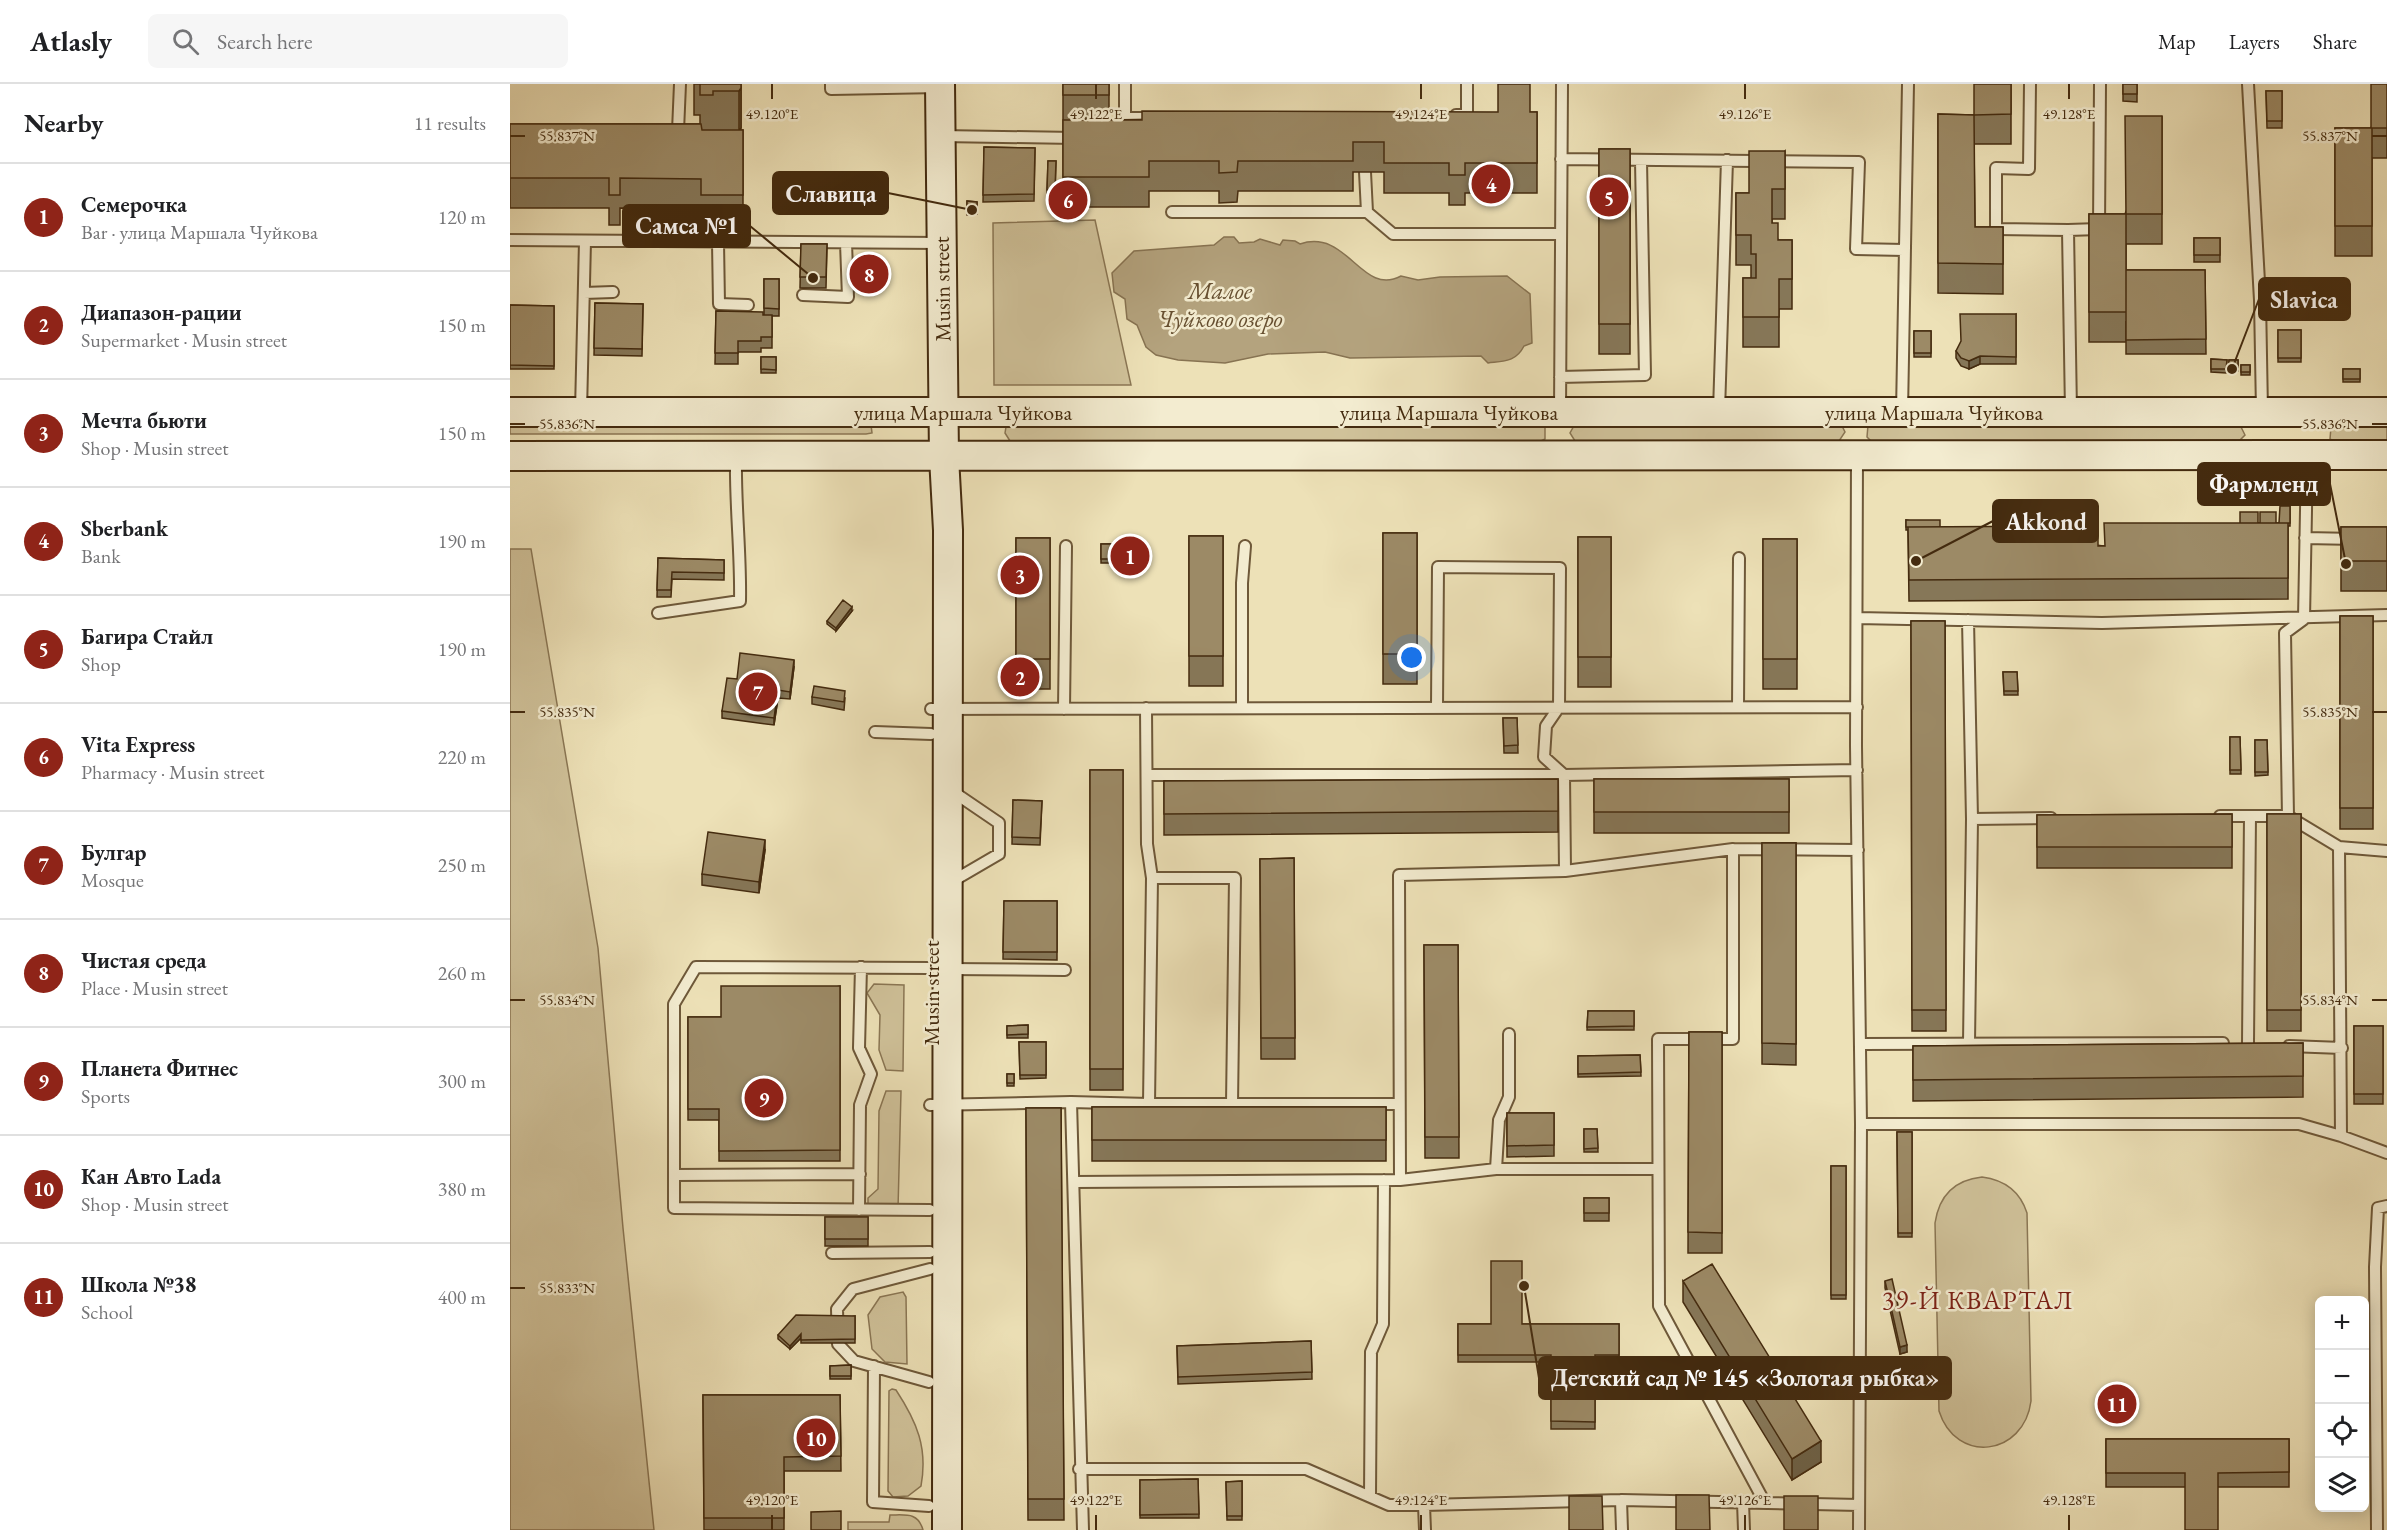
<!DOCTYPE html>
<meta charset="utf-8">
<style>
body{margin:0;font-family:"EB Garamond",serif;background:#f6f6f6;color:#202124}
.controls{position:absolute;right:18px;bottom:18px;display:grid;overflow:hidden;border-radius:9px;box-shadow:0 3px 15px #0003}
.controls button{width:54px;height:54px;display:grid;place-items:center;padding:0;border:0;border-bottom:2px solid #e0e0e0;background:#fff;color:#202124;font:30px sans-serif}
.you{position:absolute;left:902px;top:574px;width:21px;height:21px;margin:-15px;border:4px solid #fff;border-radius:50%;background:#1a73e8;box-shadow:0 0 0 9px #1a73e833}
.badge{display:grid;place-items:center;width:39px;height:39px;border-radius:50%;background:#8f2418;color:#fff;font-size:20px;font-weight:700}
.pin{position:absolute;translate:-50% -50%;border:3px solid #fff;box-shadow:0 2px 6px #0006}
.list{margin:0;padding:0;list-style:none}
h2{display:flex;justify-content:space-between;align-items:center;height:78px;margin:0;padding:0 24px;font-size:26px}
h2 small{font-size:20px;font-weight:400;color:#757577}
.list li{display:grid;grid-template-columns:39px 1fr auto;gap:18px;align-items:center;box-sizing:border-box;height:108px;padding:0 24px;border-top:2px solid #e0e0e0}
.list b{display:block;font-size:22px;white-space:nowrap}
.list p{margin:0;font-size:20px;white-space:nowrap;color:#757577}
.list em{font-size:20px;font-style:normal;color:#757577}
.icon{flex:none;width:33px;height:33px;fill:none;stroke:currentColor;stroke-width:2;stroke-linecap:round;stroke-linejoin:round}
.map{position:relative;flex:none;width:1877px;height:1446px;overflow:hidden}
header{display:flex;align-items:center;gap:36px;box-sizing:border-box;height:84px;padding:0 30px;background:#fff;border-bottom:2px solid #e0e0e0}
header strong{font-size:28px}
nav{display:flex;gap:33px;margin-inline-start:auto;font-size:21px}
.search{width:420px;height:54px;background:#f6f6f6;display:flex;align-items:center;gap:15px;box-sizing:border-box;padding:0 21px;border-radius:9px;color:#757577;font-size:22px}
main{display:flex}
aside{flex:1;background:#fff}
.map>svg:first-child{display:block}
.green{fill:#d0c29a;stroke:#8a7654;stroke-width:1.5}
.water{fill:#b4a37e;stroke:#877352;stroke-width:1.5}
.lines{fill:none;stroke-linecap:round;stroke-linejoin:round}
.lane-casing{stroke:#6e5839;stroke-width:14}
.secondary-casing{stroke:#442b0f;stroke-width:32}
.lane{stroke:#f3ecd0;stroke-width:10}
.secondary{stroke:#f3ecd0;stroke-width:28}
.wall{fill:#867758;stroke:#442b0f;stroke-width:1.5}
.shaded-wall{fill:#6d6147;stroke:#442b0f;stroke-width:1.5}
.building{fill:#9c8a66;stroke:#442b0f;stroke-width:1.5}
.ticks{fill:none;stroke:#442b0f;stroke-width:2}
.labels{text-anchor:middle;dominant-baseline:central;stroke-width:5;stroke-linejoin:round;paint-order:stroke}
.street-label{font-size:22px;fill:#442b0f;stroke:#f3ecd0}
.water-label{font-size:24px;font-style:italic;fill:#664f30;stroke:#f3ecd0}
.quarter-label{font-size:26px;letter-spacing:1.5px;fill:#7a1f14;stroke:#f3ecd0}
.ticks-label{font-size:15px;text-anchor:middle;fill:#442b0f;stroke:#f3ecd0;stroke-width:5;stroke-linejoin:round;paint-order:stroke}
.leader{fill:none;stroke:#442b0f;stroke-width:2}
.callout-dot{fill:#442b0f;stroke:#f3ecd0;stroke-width:2}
.callout{fill:#442b0f;stroke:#442b0f;stroke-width:2}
.callout-label{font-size:24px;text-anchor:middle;font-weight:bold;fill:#fff}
</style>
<header>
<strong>Atlasly</strong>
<div class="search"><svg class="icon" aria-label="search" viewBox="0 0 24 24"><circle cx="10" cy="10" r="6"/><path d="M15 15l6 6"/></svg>Search here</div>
<nav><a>Map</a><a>Layers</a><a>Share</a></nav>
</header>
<main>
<aside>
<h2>Nearby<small>11 results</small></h2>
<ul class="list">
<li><span class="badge">1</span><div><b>Семерочка</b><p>Bar · улица Маршала Чуйкова</p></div><em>120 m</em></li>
<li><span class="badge">2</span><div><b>Диапазон-рации</b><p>Supermarket · Musin street</p></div><em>150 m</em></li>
<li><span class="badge">3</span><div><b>Мечта бьюти</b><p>Shop · Musin street</p></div><em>150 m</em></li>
<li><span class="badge">4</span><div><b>Sberbank</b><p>Bank</p></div><em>190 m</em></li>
<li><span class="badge">5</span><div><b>Багира Стайл</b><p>Shop</p></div><em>190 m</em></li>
<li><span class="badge">6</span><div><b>Vita Express</b><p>Pharmacy · Musin street</p></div><em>220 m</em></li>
<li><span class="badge">7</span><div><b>Булгар</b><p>Mosque</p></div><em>250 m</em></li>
<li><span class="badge">8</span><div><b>Чистая среда</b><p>Place · Musin street</p></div><em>260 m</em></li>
<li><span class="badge">9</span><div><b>Планета Фитнес</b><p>Sports</p></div><em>300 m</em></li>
<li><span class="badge">10</span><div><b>Кан Авто Lada</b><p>Shop · Musin street</p></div><em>380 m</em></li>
<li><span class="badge">11</span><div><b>Школа №38</b><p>School</p></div><em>400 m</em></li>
</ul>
</aside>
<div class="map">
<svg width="1877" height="1446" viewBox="0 0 1877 1446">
<rect width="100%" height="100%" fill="#ede1b7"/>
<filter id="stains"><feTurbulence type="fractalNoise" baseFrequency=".00333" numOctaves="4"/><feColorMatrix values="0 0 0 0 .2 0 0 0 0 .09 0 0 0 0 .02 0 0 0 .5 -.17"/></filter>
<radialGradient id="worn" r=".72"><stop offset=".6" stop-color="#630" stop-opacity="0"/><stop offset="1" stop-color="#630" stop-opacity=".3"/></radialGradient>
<path class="green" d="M585,136L621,301H484L483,139Z
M0,340L361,341L362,349L356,350H0Z
M501,340L1035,342V355L1031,357H500L495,349L496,343Z
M1065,340L1332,342L1335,348L1329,357H1065L1060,349Z
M1358,341H1730L1735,351L1729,357H1361L1357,353Z
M1826,341H1877V358H1825L1820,355L1821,343Z
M0,465H21L88,864L113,1144L144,1446H0Z
M364,900L394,901L393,987L376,986L369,966L370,931L357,909Z
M376,1007H391L388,1125L358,1121V1114L368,1105L369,1027Z
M1472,1093C1495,1096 1510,1107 1517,1129L1521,1317C1514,1372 1446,1381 1429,1327L1425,1139C1429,1112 1444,1096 1472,1093Z
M393,1208L396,1213L397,1280L375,1278L362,1265L358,1231L370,1213Z
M382,1305L386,1306C407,1338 418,1364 411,1402L398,1412L383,1413L378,1407L379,1307Z
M380,1431C396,1431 408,1428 413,1446H338V1438H379Z"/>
<path class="water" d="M714,153H724L729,159L744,158L750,155L770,161L773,156L785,157L790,160C838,144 851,213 891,192L908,196L930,193L997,192L1020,210L1022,259L1014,262C1006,278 994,277 978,279L971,272L840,274L815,268L758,270L715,279L668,276L646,271L636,263L627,241L617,235L615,215L604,208L602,189L624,167L704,161Z"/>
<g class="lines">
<g class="lane-casing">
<path id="lane" d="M321,0V5L430,3
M615,0V34H646
M1520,0L1519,85L1486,84V145L1558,146
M1738,0L1750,216L1752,327
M946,31H957V0
M162,47H168L170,0
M431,52L565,54
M1051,75L1349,78L1346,165L1394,166
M855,88L857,128
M662,128H857L883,150H1051
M0,156L431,159
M208,158L209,220L238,221
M74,209L103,208
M293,211L338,213L336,159
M1750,216L1779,215
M1050,293L1135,291L1131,77
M71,327L75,157
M1209,327L1217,76
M1561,327L1558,146L1589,145L1590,0
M1050,328L1052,0
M1392,328L1398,0
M1347,372L1346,662L1351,1040L1349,1446
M1795,454L1846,455
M148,529L230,517C231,469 225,421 226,373
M1347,534L1592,539L1877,531
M1458,536L1462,735L1459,959
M927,623L928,483L1050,484L1049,623L1036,642L1034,673L1054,691L1055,787
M1228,623L1229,474
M732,624V499L735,462
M421,625L1347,623
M554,625L556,462
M365,648L421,650
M637,691H1054L1347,686
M1710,732H1778L1775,549L1794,535L1797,372
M1781,734L1829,763L1877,767
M1462,735L1541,734
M1829,763L1831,1052L1877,1069
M642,794H725L722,1020
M441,798L489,770V739L442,707
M438,885L555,886
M1738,959L1740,732
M1350,960L1713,959
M1779,962L1832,964
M561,1018L639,1020L642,794L637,760L636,624
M639,1020H888
M420,1021L561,1018L573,1446
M1351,1040H1789L1831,1052
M986,1085L989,1036L999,1013V950
M164,1091L350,1090
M890,1096L889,791L1055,787L1223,765
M564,1098L890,1096L986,1085H1148
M349,1126L350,1021L361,990L349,964L351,883
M420,1126L164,1124V920L186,883L421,884
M322,1169L420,1168
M364,1282L363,1418L419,1422
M419,1298L344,1277L328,1260L327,1225L343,1205L420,1185
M569,1385H796L879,1421H914
M860,1412L861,1268L873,1240L874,1096
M1111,1416L1112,1446
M1233,1418L1234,1446
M1255,1419L1149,1222L1148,955H1223V765L1348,766
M915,1446L914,1421L1111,1416L1349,1421
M1867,1446L1865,1183L1868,1124L1877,1122"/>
</g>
<g class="secondary-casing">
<path id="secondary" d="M430,0L434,373L438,446L437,1446
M0,328H1877
M0,372L1877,371"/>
</g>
<use href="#lane" class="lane"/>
<use href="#secondary" class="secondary"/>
</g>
<path class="wall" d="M184,0H231V44L230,46H233V141H191V125L110,124V141H99V124H0V40H190V31H184Z
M553,0H599V36L1027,28V109H955V121H939V109H874V88H843V107H728L727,118L709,119V107H639V123H553Z
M1501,0V60H1464L1465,143H1493V210L1428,209V30L1464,31Z
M1613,0H1627V18L1613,17Z
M1877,0V74H1862V172H1825V44H1861Z
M1756,7H1772V44H1757Z
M1652,32V160H1616V186H1695L1696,270H1616V237V258H1579V130H1615Z
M474,63L525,64L524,117L473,118Z
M1089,65H1120V270H1089Z
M1275,67V135H1262V139L1268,156H1282V225H1269V263H1233V194H1241V181H1226V109H1239Z
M538,77H546L545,110L537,109Z
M457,117L467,118V130L457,131Z
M1684,154H1710V178H1684Z
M291,160H317L316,204H290Z
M353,176H364L365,200H354Z
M254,195H269V232H262V264H251V268H228V280H205L206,227L254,231Z
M85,219L133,220L132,272L84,271Z
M0,221L44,222V285H0Z
M1506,230V280H1470L1459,285L1451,282L1446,274V267Z
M1768,246H1791V278H1768Z
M1404,247H1421V273H1404Z
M251,273H266V289H251Z
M1701,275L1717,276L1716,289L1701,288Z
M1719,276H1728V287L1719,288Z
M1731,281H1740V291H1731Z
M1833,285H1850V298H1833Z
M1780,422V442H1778V515L1399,517L1398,446H1396V436L1430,443L1594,462L1748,439H1769Z
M1831,443H1877V507H1831Z
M873,449H907V600H873Z
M679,452H713V602H679Z
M1068,453H1101V603H1068Z
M506,454H540V605H506Z
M1253,455H1287V605H1253Z
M591,460H626L625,479H591Z
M148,474L214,476V496L162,495L161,513H147Z
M342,527L326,547L317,540V537Z
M1830,532H1863V745H1830Z
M1401,537H1435L1436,947H1402Z
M284,583L280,615L268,614L264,641L212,634V627L227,595Z
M1493,588H1507L1508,611H1494Z
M302,613L335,614L334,626L302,620Z
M993,634H1007L1008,669H994Z
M1720,653H1730L1731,690H1720Z
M1745,656H1757L1758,691L1745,692Z
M580,686H613V1006H580Z
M1048,695V748L654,751V697Z
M1084,695H1279V749H1084Z
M503,716L532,717L530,761L502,760Z
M1722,730V784H1527V731Z
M1757,730H1791V947H1757Z
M1252,759H1286V981L1252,980Z
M255,766L249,809L192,801V790Z
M784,774L785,975H751L750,775Z
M494,817H547V876L493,875Z
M914,861H948L949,1074H915Z
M330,902V1077H209V1036H178V933H211Z
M1078,927H1124V946H1077Z
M518,941V954H497V942Z
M1844,942H1873V1020H1844Z
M1179,948H1212V1169H1178Z
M509,958H536V994L510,995Z
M1793,959V1013L1403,1017V962Z
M1130,971L1131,992L1068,993V972Z
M497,990H504V1002H497Z
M582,1023H876V1077H582Z
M516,1024H551L554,1436H518Z
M997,1029H1044V1072L997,1073Z
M1074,1045H1087L1088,1068H1074Z
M1387,1048H1402V1153H1388Z
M1321,1082H1336V1215H1321Z
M1074,1114H1099V1137H1074Z
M315,1133H358V1162H315Z
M1173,1197L1311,1378L1282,1396L1173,1218Z
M1375,1197L1397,1268L1390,1270L1375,1204Z
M345,1232V1259H291V1254L280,1265L268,1255V1251Z
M948,1240H1109V1278H1085V1345H1041V1278H948Z
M801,1257L802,1295L668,1300L667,1262Z
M341,1281V1295H320V1282Z
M193,1311H330L331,1387H274V1446H194Z
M1596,1355H1779V1403H1596Z
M688,1395L689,1434H630V1396Z
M732,1397V1436H717L716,1398Z"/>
<path class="shaded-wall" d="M231,4V44L229,47V7Z
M1470,272V280L1459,285V277Z
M342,523V527L326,547V544Z
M284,576V583L280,615V608Z
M268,606V614L264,641V634Z
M255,756V766L249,809V798Z
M291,1250V1254L280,1265V1262Z
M1397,1261V1268L1390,1270V1263Z
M1311,1357V1378L1282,1396V1375Z"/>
<path class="building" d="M190,0H231V4L229,7H203V11H190Z
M553,0H599V11H553Z
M988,0H1020V28H1027V79H955V91H939V79H874V58H843V77H728L727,88L709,89V77H639V93H553V36H632V27L988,28Z
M1464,0H1501V30L1464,31Z
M1613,0H1627V10H1613Z
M1861,0H1877V44H1862V142H1825V44H1861Z
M1756,7H1772V37H1757Z
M1428,30L1464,31L1465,143H1493V180L1428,179Z
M1615,32H1652V130H1616Z
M0,40H191L192,46H233V111H191V95L110,94V111H99V94H0Z
M474,63L525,64L524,110L473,111Z
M1089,65H1120V240H1089Z
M1239,67H1275V105H1262V139H1268V156H1282V195H1269V233H1233V194H1246V170H1241V151H1226V109H1239Z
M538,77H546L545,106H537Z
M457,117L467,118V127H457Z
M1579,130H1616V228H1579Z
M1684,154H1710V171H1684Z
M291,160H317L316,193H290Z
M353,176H364L365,196H354Z
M1616,186H1695L1696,255L1616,256Z
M254,195H269V225L254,224Z
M85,219L133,220L132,265L84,264Z
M0,221L44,222V282L0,281Z
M206,227L253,228V231H262V253H251V257H228V269H205Z
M1450,230H1506V273L1470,272L1459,277L1451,274L1446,267L1451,257Z
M1768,246H1791V274H1768Z
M1404,247H1421V269H1404Z
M251,273H266V286L251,285Z
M1701,275L1717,276L1716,285H1701Z
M1719,276H1728V284H1719Z
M1731,281H1740V288H1731Z
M1833,285H1850V295H1833Z
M1770,422H1780V439H1769Z
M1730,428H1748V439H1730Z
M1750,428H1766V439H1750Z
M1396,436H1430V443H1396Z
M1594,439H1778V494L1399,496L1398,443L1588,442V462H1595Z
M1831,443H1877V477H1831Z
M873,449H907V570H873Z
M679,452H713V572H679Z
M1068,453H1101V573H1068Z
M506,454H540V575H506Z
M1253,455H1287V575H1253Z
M591,460H626L625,475H591Z
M148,474L214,476V489L162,488L161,506H147Z
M333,516L342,523L326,544L317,537Z
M1830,532H1863V724H1830Z
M1401,537H1435L1436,926H1402Z
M230,569L284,576L280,608L268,606L264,634L212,627L217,594L227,595Z
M1493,588H1507L1508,607H1494Z
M304,602L335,607L334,618L302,613Z
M993,634H1007L1008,661L994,662Z
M1720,653H1730L1731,686H1720Z
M1745,656H1757L1758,688H1745Z
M580,686H613V985H580Z
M1048,695V727L654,730V697Z
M1084,695H1279V728H1084Z
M503,716L532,717L530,754L502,753Z
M1722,730V763H1527V731Z
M1757,730H1791V926H1757Z
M198,748L255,756L249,798L192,790Z
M1252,759H1286V960L1252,959Z
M784,774L785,954H751L750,775Z
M494,817H547V868H493Z
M914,861H948L949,1053H915Z
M211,902H330V1066L209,1067V1025H178V933H211Z
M1078,927H1124V942L1077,943Z
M518,941V950L497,951V942Z
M1844,942H1873V1010H1844Z
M1179,948H1212V1149L1178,1148Z
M509,958H536V991H510Z
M1793,959V992L1403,996V962Z
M1130,971L1131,988L1068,990V972Z
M497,990H504V999H497Z
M582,1023H876V1056H582Z
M516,1024H551L554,1415H518Z
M997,1029H1044V1061L997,1062Z
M1074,1045H1087L1088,1064L1074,1065Z
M1387,1048H1402V1149H1388Z
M1321,1082H1336V1211H1321Z
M1074,1114H1099V1129H1074Z
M315,1133H358V1155H315Z
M981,1177H1012V1240H1109V1271H1085V1338L1041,1337V1271H948V1240H981Z
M1202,1180L1311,1357L1282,1375L1173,1197Z
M1382,1195L1397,1261L1390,1263L1375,1197Z
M286,1231L345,1232V1255L291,1256V1250L280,1262L268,1251Z
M801,1257L802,1288L668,1293L667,1262Z
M341,1281V1292H320V1282Z
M193,1311H330L331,1372L274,1373V1434H194Z
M1596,1355H1779V1388L1708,1389V1446H1675V1389H1596Z
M688,1395L689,1430L630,1431V1396Z
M732,1397V1432H717L716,1398Z
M1166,1411H1199L1200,1446H1166Z
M1059,1412H1092L1093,1446H1059Z
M1274,1412H1308V1446H1274Z
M331,1427V1446H301V1428Z"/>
<path class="ticks" d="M262,0V15M586,0V15M911,0V15M1235,0V15M1559,0V15M0,52H15M1862,52H1877M0,340H15M1862,340H1877M0,628H15M1862,628H1877M0,916H15M1862,916H1877M0,1204H15M262,1431V1446M586,1431V1446M911,1431V1446M1235,1431V1446M1559,1431V1446"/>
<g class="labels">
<g class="street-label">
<text transform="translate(432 205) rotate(-91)">Musin street</text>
<text x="453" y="328">улица Маршала Чуйкова</text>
<text x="939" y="328">улица Маршала Чуйкова</text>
<text x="1424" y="328">улица Маршала Чуйкова</text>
<text transform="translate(421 909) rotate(-90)">Musin street</text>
</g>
<g class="water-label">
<text x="710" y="206">Малое<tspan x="710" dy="28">Чуйково озеро</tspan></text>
</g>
<g class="quarter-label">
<text x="1468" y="1216">39-Й КВАРТАЛ</text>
</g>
</g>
<g class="ticks-label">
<text x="262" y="35">49.120°E</text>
<text x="586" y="35">49.122°E</text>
<text x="911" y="35">49.124°E</text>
<text x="1235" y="35">49.126°E</text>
<text x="1559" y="35">49.128°E</text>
<text x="57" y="57">55.837°N</text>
<text x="1820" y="57">55.837°N</text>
<text x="57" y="345">55.836°N</text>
<text x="1820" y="345">55.836°N</text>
<text x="57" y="633">55.835°N</text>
<text x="1820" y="633">55.835°N</text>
<text x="57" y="921">55.834°N</text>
<text x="1820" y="921">55.834°N</text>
<text x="57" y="1209">55.833°N</text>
<text x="262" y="1421">49.120°E</text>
<text x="586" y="1421">49.122°E</text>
<text x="911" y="1421">49.124°E</text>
<text x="1235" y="1421">49.126°E</text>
<text x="1559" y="1421">49.128°E</text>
</g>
<path class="leader" d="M462 126L378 109M303 194L240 142M1722 285L1749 215M1836 480L1820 400M1406 477L1483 437M1014 1202L1029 1294"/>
<g class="callout-dot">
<circle cx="462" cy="126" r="6"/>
<circle cx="303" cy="194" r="6"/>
<circle cx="1722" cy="285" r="6"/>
<circle cx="1836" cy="480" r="6"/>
<circle cx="1406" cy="477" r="6"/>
<circle cx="1014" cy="1202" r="6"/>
</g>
<g class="callout">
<rect x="263" y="88" width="115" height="42" rx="6"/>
<rect x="113" y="121" width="127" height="42" rx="6"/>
<rect x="1749" y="194" width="91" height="42" rx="6"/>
<rect x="1688" y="379" width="132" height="42" rx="6"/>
<rect x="1483" y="416" width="105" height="42" rx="6"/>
<rect x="1029" y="1273" width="412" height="42" rx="6"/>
</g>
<g class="callout-label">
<text x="321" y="118">Славица</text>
<text x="177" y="150">Самса №1</text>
<text x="1794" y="224">Slavica</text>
<text x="1754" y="408">Фармленд</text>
<text x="1536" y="446">Akkond</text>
<text x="1235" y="1302">Детский сад № 145 «Золотая рыбка»</text>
</g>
<rect width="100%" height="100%" filter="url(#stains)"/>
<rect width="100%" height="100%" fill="url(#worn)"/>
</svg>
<div class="controls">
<button>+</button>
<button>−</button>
<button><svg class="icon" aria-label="locate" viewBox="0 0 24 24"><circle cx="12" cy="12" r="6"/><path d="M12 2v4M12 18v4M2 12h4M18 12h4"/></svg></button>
<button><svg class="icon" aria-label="layers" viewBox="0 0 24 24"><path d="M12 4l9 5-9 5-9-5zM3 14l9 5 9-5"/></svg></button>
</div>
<div class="you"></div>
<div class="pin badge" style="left:620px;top:472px">1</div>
<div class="pin badge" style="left:510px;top:593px">2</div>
<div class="pin badge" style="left:510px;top:491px">3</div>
<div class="pin badge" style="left:981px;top:100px">4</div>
<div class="pin badge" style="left:1099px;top:113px">5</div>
<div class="pin badge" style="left:558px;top:116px">6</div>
<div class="pin badge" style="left:248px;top:608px">7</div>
<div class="pin badge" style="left:359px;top:190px">8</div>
<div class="pin badge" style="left:254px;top:1014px">9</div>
<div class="pin badge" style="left:306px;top:1354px">10</div>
<div class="pin badge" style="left:1607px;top:1320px">11</div>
</div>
</main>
